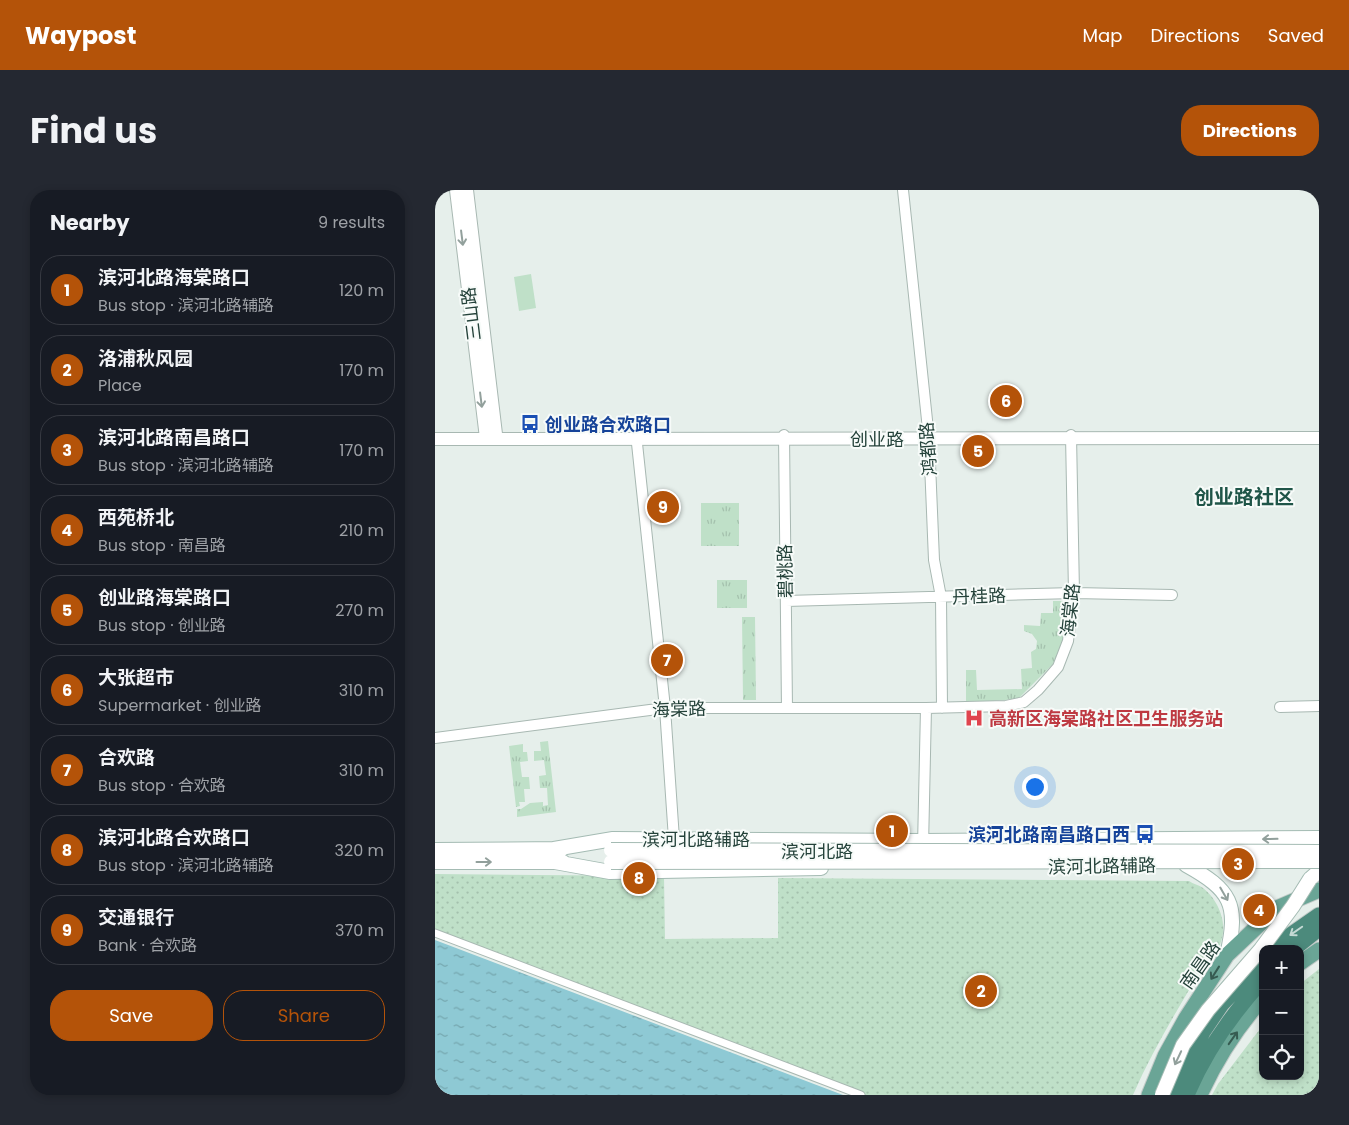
<!DOCTYPE html>
<meta charset="utf-8">
<style>
body{margin:0;font-family:Poppins,"Noto Sans SC",sans-serif;background:#242831;color:#f1f3f6}
.controls{position:absolute;right:15px;bottom:15px;display:grid;overflow:hidden;border-radius:10px;box-shadow:0 2px 8px #0003}
.controls button{width:45px;height:45px;display:grid;place-items:center;padding:0;border:0;border-bottom:1px solid #363941;background:#171b24;color:#f1f3f6;font:25px sans-serif}
.you{position:absolute;left:599px;top:596px;width:18px;height:18px;margin:-12px;border:4px solid #fff;border-radius:50%;background:#1a73e8;box-shadow:0 0 0 8px #1a73e833}
.badge{display:grid;place-items:center;width:32px;height:32px;border-radius:50%;background:#b45309;color:#fff;font-size:16px;font-weight:700}
.pin{position:absolute;translate:-50% -50%;border:2px solid #fff;box-shadow:0 1px 5px #0006}
.list{margin:0;padding:0;list-style:none}
h2{display:flex;justify-content:space-between;align-items:center;height:65px;margin:0;padding:0 20px;font-size:21px}
h2 small{font-size:16px;font-weight:400;color:#9ea1a6}
.list li{display:grid;grid-template-columns:32px 1fr auto;gap:15px;align-items:center;box-sizing:border-box;height:70px;margin:0 10px 10px;padding:0 10px;border:1px solid #363941;border-radius:20px}
.list b{display:block;font-size:19px;white-space:nowrap}
.list p{margin:0;font-size:16px;white-space:nowrap;color:#9ea1a6}
.list em{font-size:16px;font-style:normal;color:#9ea1a6}
.actions{display:flex;gap:10px;padding:15px 20px}
.actions a{flex:1;padding:11px 0;border:1px solid #b45309;border-radius:20px;text-align:center;font-size:18px;color:#b45309}
.actions .main{background:#b45309;color:#fff}
.icon{flex:none;width:28px;height:28px;fill:none;stroke:currentColor;stroke-width:2;stroke-linecap:round;stroke-linejoin:round}
.map{position:relative;flex:none;width:884px;height:905px;overflow:hidden;border-radius:20px}
header{display:flex;align-items:center;gap:30px;box-sizing:border-box;height:70px;padding:0 25px;background:#b45309;color:#fff}
header strong{font-size:24px}
nav{display:flex;gap:28px;margin-inline-start:auto;font-size:18px}
.intro{display:flex;align-items:center;justify-content:space-between;box-sizing:border-box;height:120px;padding:0 30px}
h1{margin:0;font-size:35px}
.button{padding:12px 22px;border-radius:20px;background:#b45309;color:#fff;font-size:18px;font-weight:700}
main{display:flex;gap:30px;padding:0 30px}
aside{flex:1;background:#171b24;border-radius:20px;box-shadow:0 2px 8px #0003}
.map>svg:first-child{display:block}
.grass{fill:url(#grass-tufts)}
.park{fill:url(#park-dots)}
.pitch{fill:#bfe0c8}
.water{fill:url(#water-ripples)}
.lines{fill:none;stroke-linecap:round;stroke-linejoin:round}
.pedestrian-casing{stroke:#a8b8b2;stroke-width:9}
.minor-casing{stroke:#a8b8b2;stroke-width:12}
.tertiary-casing{stroke:#a8b8b2;stroke-width:14}
.secondary-casing{stroke:#a4bbb3;stroke-width:16}
.primary-casing{stroke:#c2cac8;stroke-width:17}
.trunk-casing{stroke:#c2cac8;stroke-width:17}
.pedestrian{stroke:#fff;stroke-width:7}
.minor{stroke:#fff;stroke-width:10}
.tertiary{stroke:#fff;stroke-width:12}
.secondary{stroke:#fff;stroke-width:14}
.primary{stroke:#6aa596;stroke-width:15}
.trunk{stroke:#4c8a7c;stroke-width:15}
.secondary-bridge-casing{stroke:#a4bbb3;stroke-width:16;stroke-linecap:butt}
.secondary-bridge{stroke:#fff;stroke-width:14}
.oneway{stroke:#92a09c}
.oneway2{stroke:#c4d9d4}
.oneway3{stroke:#365b51}
.labels{text-anchor:middle;dominant-baseline:central;stroke-width:4;stroke-linejoin:round;paint-order:stroke}
.street-label{font-size:18px;fill:#24423a;stroke:#f7fbf9}
.transit-label{font-size:18px;font-weight:bold;fill:#164399;stroke:#f7fbf9;text-anchor:start}
.health-label{font-size:18px;font-weight:bold;fill:#be3a42;stroke:#f7fbf9;text-anchor:start}
.quarter-label{font-size:20px;font-weight:bold;fill:#1f5548;stroke:#f7fbf9}
</style>
<header>
<strong>Waypost</strong>
<nav><a>Map</a><a>Directions</a><a>Saved</a></nav>
</header>
<div class="intro"><h1>Find us</h1><a class="button">Directions</a></div>
<main>
<aside>
<h2>Nearby<small>9 results</small></h2>
<ul class="list">
<li><span class="badge">1</span><div><b>滨河北路海棠路口</b><p>Bus stop · 滨河北路辅路</p></div><em>120 m</em></li>
<li><span class="badge">2</span><div><b>洛浦秋风园</b><p>Place</p></div><em>170 m</em></li>
<li><span class="badge">3</span><div><b>滨河北路南昌路口</b><p>Bus stop · 滨河北路辅路</p></div><em>170 m</em></li>
<li><span class="badge">4</span><div><b>西苑桥北</b><p>Bus stop · 南昌路</p></div><em>210 m</em></li>
<li><span class="badge">5</span><div><b>创业路海棠路口</b><p>Bus stop · 创业路</p></div><em>270 m</em></li>
<li><span class="badge">6</span><div><b>大张超市</b><p>Supermarket · 创业路</p></div><em>310 m</em></li>
<li><span class="badge">7</span><div><b>合欢路</b><p>Bus stop · 合欢路</p></div><em>310 m</em></li>
<li><span class="badge">8</span><div><b>滨河北路合欢路口</b><p>Bus stop · 滨河北路辅路</p></div><em>320 m</em></li>
<li><span class="badge">9</span><div><b>交通银行</b><p>Bank · 合欢路</p></div><em>370 m</em></li>
</ul>
<div class="actions"><a class="main">Save</a><a>Share</a></div>
</aside>
<div class="map">
<svg width="884" height="905" viewBox="0 0 884 905">
<defs>
<pattern id="grass-tufts" width="24" height="20" patternUnits="userSpaceOnUse" patternTransform="scale(1.25)"><rect width="24" height="20" fill="#bfe0c8"/><path d="M3 7l-1-3M5 7V3M7 7l1-3M15 17l-1-3M17 17v-4M19 17l1-3" fill="none" stroke="#a4c1ad"/></pattern>
<pattern id="park-dots" width="8" height="8" patternUnits="userSpaceOnUse" patternTransform="scale(1.25)"><rect width="8" height="8" fill="#bfe0c8"/><path d="M2 2h.1M6 6h.1" fill="none" stroke="#a4c1ad" stroke-width="1.8" stroke-linecap="round"/></pattern>
<pattern id="water-ripples" width="26" height="14" patternUnits="userSpaceOnUse" patternTransform="scale(1.25)"><rect width="26" height="14" fill="#8ec9d4"/><path d="M2 4q2-2 4 0t4 0M15 11q2-2 4 0t4 0" fill="none" stroke="#74a5ad"/></pattern>
</defs>
<rect width="100%" height="100%" fill="#e6efeb"/>
<path class="grass" d="M266,313H304V356H266Z
M282,390H312V418H282Z
M618,411H632L630,447L618,474L583,509L531,513V480H541L542,500L587,499L586,479L597,478L596,462L601,459L602,451L597,444L589,441V435L605,436L606,423H618Z
M307,427H320L321,510H308Z
M113,551L121,622L82,627V619H86L95,613L108,612V616L113,615L112,598H105L104,586L111,585L109,570L99,571V561H106L105,552Z
M88,554V562H92L93,571L85,572L87,587H94L95,599H89L90,612H84L85,616L81,617L74,556Z"/>
<path class="park" d="M0,684L229,686L230,749L343,748V688L754,691C758,694 764,695 768,698C780,707 790,726 788,742C786,765 766,781 754,800C734,834 714,868 698,905H426L0,743Z
M884,779V905H777L783,894L828,835V886H865V794Z"/>
<path class="pitch" d="M96,84L101,118L84,121L79,87Z"/>
<path class="water" d="M0,750L408,905H0Z"/>
<g class="lines">
<g class="pedestrian-casing">
<path id="pedestrian" d="M0,743L426,905"/>
</g>
<g class="minor-casing">
<path id="minor" d="M468,0L494,249L499,370L506,407L507,518
M201,244L230,518L239,649
M349,245L352,518
M351,411L639,403L737,405
M845,517L884,516
M0,548L230,518H491L571,516L589,512L603,500L623,477L633,451L639,403L636,245
M488,657L491,518"/>
</g>
<g class="tertiary-casing">
<path id="tertiary" d="M21,0L51,248
M32,0L61,244
M0,249L884,248"/>
</g>
<g class="secondary-casing">
<path id="secondary" d="M119,659L178,649L488,651L884,648
M0,660L127,659
M0,672H128
M120,672L175,682L386,678
M751,675C796,700 804,714 792,765
M875,689L884,681"/>
</g>
<g class="primary-casing">
<path id="primary" d="M865,773L884,760
M714,905L730,866L751,828L792,765L842,718L884,700
M765,905C781,870 802,837 828,808"/>
</g>
<g class="trunk-casing">
<path id="trunk" d="M840,759L851,748L884,725
M859,759L884,739
M739,905L768,842L787,814L828,771
M752,905C770,862 796,825 828,790"/>
</g>
<use href="#pedestrian" class="pedestrian"/>
<use href="#minor" class="minor"/>
<use href="#tertiary" class="tertiary"/>
<use href="#secondary" class="secondary"/>
<use href="#primary" class="primary"/>
<use href="#trunk" class="trunk"/>
<g class="secondary-bridge-casing">
<path id="secondary-bridge" d="M176,660L884,662
M176,672L884,671
M727,905L748,855L773,820L826,759L858,716L875,689"/>
</g>
<use href="#secondary-bridge" class="secondary-bridge"/>
</g>
<defs><path id="oneway-shaft" d="M-6 0H5M1.5-3L5.5 0L1.5 3" fill="none" stroke-width="1.6" stroke-linecap="round" stroke-linejoin="round" transform="scale(1.25)"/></defs>
<g class="oneway">
<use href="#oneway-shaft" transform="translate(27 48) rotate(83)"/>
<use href="#oneway-shaft" transform="translate(46 210) rotate(83)"/>
<use href="#oneway-shaft" transform="translate(835 649) rotate(179)"/>
<use href="#oneway-shaft" transform="translate(49 672)"/>
<use href="#oneway-shaft" transform="translate(789 704) rotate(60)"/>
<use href="#oneway-shaft" transform="translate(743 868) rotate(115)"/>
</g>
<use class="oneway2" href="#oneway-shaft" transform="translate(861 741) rotate(145)"/>
<g class="oneway3">
<use href="#oneway-shaft" transform="translate(780 783) rotate(122)"/>
<use href="#oneway-shaft" transform="translate(798 848) rotate(-55)"/>
</g>
<defs>
<g id="bus-bare" transform="scale(1.5)"><path d="M-5-6H5V4H4V6H2V4H-2V6H-4V4H-5ZM-3.5-4V0h7V-4ZM-3.5 1.2v1.5H-2V1.2ZM2 1.2v1.5H3.5V1.2Z" fill="#1a4fb4" stroke="#f7fbf9" stroke-width="2.5" paint-order="stroke"/></g>
<g id="hospital-bare" transform="scale(1.5)"><path d="M-5-5h3v3.5h4V-5h3V5h-3V1.5h-4V5h-3Z" fill="#e0444e" stroke="#f7fbf9" stroke-width="2.5" paint-order="stroke"/></g>
</defs>
<g fill-rule="evenodd">
<use href="#bus-bare" x="95" y="234"/>
<use href="#hospital-bare" x="539" y="528"/>
<use href="#bus-bare" x="710" y="644"/>
</g>
<g class="labels">
<g class="street-label">
<text transform="translate(36 124) rotate(-97)">三山路</text>
<text x="442" y="249">创业路</text>
<text transform="translate(493 259) rotate(-94)">鸿都路</text>
<text transform="translate(350 381) rotate(-91)">碧桃路</text>
<text transform="translate(544 406) rotate(-2)">丹桂路</text>
<text transform="translate(635 420) rotate(-84)">海棠路</text>
<text transform="translate(244 519) rotate(-2)">海棠路</text>
<text x="261" y="649">滨河北路辅路</text>
<text x="382" y="661">滨河北路</text>
<text transform="translate(667 676) rotate(-1)">滨河北路辅路</text>
<text transform="translate(765 775) rotate(-55)">南昌路</text>
</g>
<g class="transit-label">
<text x="110" y="234">创业路合欢路口</text>
<text x="695" y="644" text-anchor="end">滨河北路南昌路口西</text>
</g>
<g class="health-label">
<text x="554" y="528">高新区海棠路社区卫生服务站</text>
</g>
<g class="quarter-label">
<text x="809" y="307">创业路社区</text>
</g>
</g>
</svg>
<div class="controls">
<button>+</button>
<button>−</button>
<button><svg class="icon" aria-label="locate" viewBox="0 0 24 24"><circle cx="12" cy="12" r="6"/><path d="M12 2v4M12 18v4M2 12h4M18 12h4"/></svg></button>
</div>
<div class="you"></div>
<div class="pin badge" style="left:457px;top:641px">1</div>
<div class="pin badge" style="left:546px;top:801px">2</div>
<div class="pin badge" style="left:803px;top:674px">3</div>
<div class="pin badge" style="left:824px;top:720px">4</div>
<div class="pin badge" style="left:543px;top:261px">5</div>
<div class="pin badge" style="left:571px;top:211px">6</div>
<div class="pin badge" style="left:232px;top:470px">7</div>
<div class="pin badge" style="left:204px;top:688px">8</div>
<div class="pin badge" style="left:228px;top:317px">9</div>
</div>
</main>
